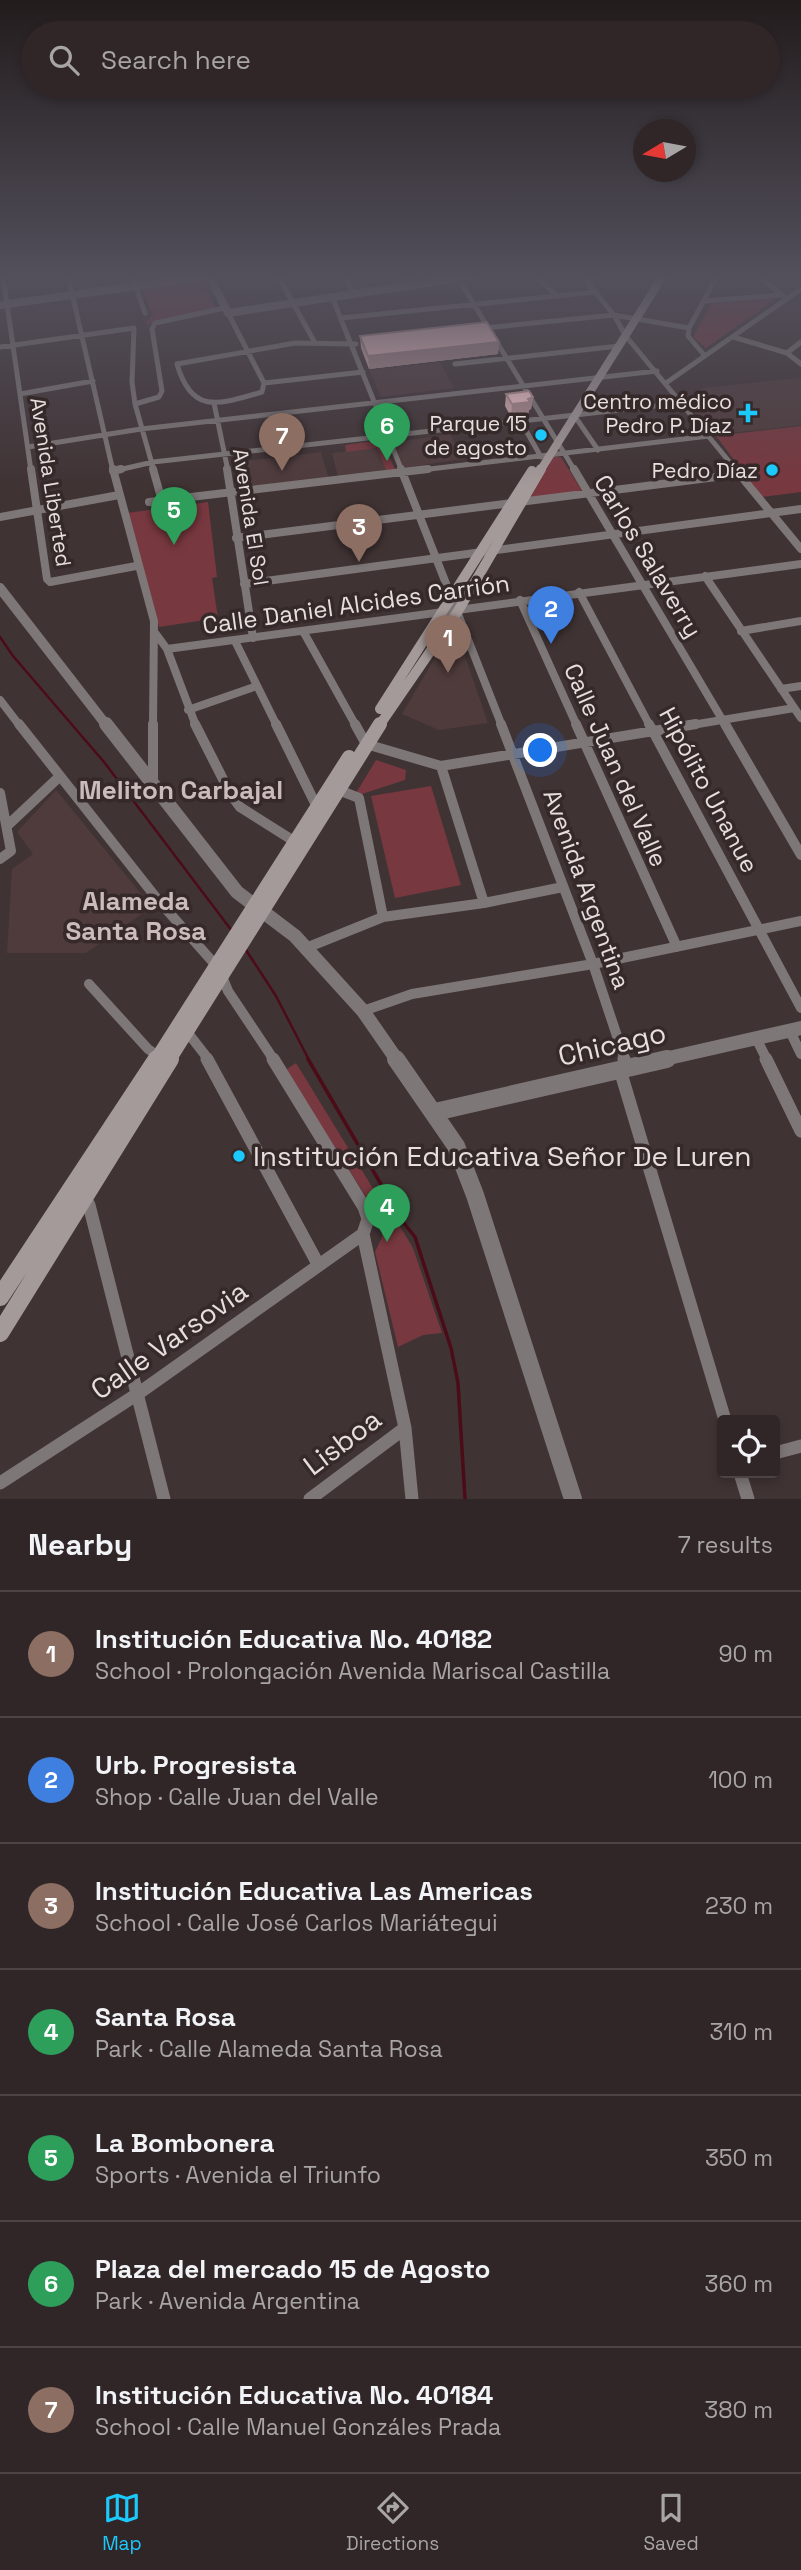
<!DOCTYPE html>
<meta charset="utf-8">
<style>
body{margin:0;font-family:"Space Grotesk",sans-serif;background:#382e2f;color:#f1f3f6}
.controls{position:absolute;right:21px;bottom:21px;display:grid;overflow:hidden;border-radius:7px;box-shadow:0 4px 10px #0003}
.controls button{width:63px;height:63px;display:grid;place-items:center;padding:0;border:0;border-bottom:2px solid #4b4344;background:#302627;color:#f1f3f6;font:35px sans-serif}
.compass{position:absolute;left:633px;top:119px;width:63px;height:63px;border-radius:50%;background:#302627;box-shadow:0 4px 10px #0003;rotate:260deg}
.you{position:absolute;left:541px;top:751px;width:24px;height:24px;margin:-18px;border:5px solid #fff;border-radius:50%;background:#1a73e8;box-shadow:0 0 0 10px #1a73e833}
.badge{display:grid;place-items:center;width:46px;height:46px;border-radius:50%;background:#1cc9fc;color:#fff;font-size:23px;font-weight:700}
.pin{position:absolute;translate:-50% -58px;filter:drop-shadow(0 2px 4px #0008)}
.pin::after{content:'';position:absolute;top:37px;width:24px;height:21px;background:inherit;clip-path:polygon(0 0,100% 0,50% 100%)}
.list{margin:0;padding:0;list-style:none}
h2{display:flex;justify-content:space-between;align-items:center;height:91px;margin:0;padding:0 28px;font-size:30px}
h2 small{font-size:23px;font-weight:400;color:#a8a5a7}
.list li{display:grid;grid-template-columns:46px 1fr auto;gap:21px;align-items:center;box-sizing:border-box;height:126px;padding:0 28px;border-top:2px solid #4b4344}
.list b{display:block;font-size:26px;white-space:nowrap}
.list p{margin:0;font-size:23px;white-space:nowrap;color:#a8a5a7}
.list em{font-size:23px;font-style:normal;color:#a8a5a7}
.icon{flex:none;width:38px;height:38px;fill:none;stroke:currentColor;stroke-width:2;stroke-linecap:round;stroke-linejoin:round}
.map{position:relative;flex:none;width:801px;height:1499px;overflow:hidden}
.search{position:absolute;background:#302627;box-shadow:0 4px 10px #0003;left:21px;right:21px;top:21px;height:77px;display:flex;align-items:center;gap:18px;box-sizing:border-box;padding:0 24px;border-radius:38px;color:#a8a5a7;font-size:26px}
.sheet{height:973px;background:#302627}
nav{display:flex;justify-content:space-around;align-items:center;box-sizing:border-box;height:98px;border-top:2px solid #4b4344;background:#302627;font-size:19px;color:#a8a5a7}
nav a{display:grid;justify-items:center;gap:4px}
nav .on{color:#1cc9fc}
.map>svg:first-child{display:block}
.built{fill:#4f3b3c}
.green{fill:#78383f}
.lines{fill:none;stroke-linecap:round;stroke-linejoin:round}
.stream-far1{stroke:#4b0c18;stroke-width:2.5}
.stream{stroke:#4b0c18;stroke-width:3.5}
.minor-far3{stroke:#7e7777;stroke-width:5}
.minor-far2{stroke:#7e7777;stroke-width:8}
.minor-far1{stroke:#7e7777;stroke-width:10}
.minor{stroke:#7e7777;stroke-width:13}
.tertiary-far3{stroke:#7e7777;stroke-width:8}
.tertiary-far2{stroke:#7e7777;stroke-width:10}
.tertiary-far1{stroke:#7e7777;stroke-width:14}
.tertiary{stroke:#7e7777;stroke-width:18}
.secondary-far3{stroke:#a59a9a;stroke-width:8}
.secondary-far2{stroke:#a59a9a;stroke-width:10}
.secondary-far1{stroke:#a59a9a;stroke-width:14}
.secondary{stroke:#a59a9a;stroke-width:18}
.wall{fill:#dab0b2}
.shaded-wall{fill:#b29091}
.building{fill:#fecdcf;stroke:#b29091;stroke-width:2}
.poi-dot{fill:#1cc9fc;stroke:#36292a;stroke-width:2.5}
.labels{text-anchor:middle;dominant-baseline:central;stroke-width:7;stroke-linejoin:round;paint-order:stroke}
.far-poi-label{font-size:21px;fill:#e7dede;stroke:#36292a;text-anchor:end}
.far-street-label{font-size:21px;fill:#e7dede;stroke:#36292a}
.street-label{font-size:24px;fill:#e7dede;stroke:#36292a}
.neighbourhood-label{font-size:26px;font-weight:bold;fill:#cbbbbb;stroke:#36292a}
.near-street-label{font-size:28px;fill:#e7dede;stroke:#36292a}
.near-poi-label{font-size:28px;fill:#e7dede;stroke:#36292a;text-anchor:start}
</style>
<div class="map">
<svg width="801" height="1499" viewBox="0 0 801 1499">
<rect width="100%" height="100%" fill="#403334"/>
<path class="built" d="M440,362L454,388L381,397L369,370Z
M801,378V425L712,435L687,402L703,388Z
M450,434L463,459L403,468L394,442Z
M377,448L387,470L338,477L332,453Z
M321,452L329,479L242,490L236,462Z
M456,630L488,723L439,730L402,714L450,632Z
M56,790L152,907L86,953H7L12,869L33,854L17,832Z"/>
<path class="green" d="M203,280L215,308L213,310L156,320L147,326L146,322L153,315L142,290Z
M771,297L774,300L706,348L693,337L711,304Z
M801,426V492L762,497L716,436Z
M382,440L397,474L386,470L377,448L346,452L345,445Z
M552,457H561L582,491L530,498Z
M208,502L217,577L212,578L218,618L159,627L127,513Z
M376,760L406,770L405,780L362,794L356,793Z
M431,786L461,885L395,898L371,796Z
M296,1063L388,1213L393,1215L413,1248L442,1333L423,1335L398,1347L375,1252L382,1237V1221L301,1096L287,1069Z"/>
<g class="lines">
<path class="stream-far1" d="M0,637L13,656L104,762L232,931
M244,947L276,996L309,1060"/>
<path class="stream" d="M308,1059L403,1222L415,1237L451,1348L458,1383L465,1499"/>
<path class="minor-far3" d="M3,276L31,471
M68,276L113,471
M132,276L145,313
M278,276L314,341
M343,276L355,294
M406,276L413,285
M536,276L557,296
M595,276L587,282L614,315L625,335L737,471
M759,276L783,296
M458,278L575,471
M332,297L402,471
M705,301L780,295
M228,313L264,383
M341,318L595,292
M484,328L614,315L689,328L688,336L705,356
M689,328L717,276
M733,337L787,353L801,342
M0,347L134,328L132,382L135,404L154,471
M787,353L801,364
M455,364L619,346
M264,383L262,392C220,404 192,416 177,364L295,343L356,344
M264,383L363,372
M666,383L801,289
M20,394L93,381
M214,403L228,471
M135,404L159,397L162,391L152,329L155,323L225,308
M574,415L598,450
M520,420L541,457
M28,447L141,429L657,371
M114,471L153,462L682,403
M413,471L709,436"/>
<path class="minor-far2" d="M31,469L47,579L50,582L136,566
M113,469L154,621L153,726
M153,469L162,501
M227,469L253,638
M401,469L502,726
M574,469L726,726
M735,469L801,549
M113,471L121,469
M149,502L428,469
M0,517L119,495
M236,538L740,474
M705,576L801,718
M244,584L801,509
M579,592L650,726
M520,600L577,726
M303,631L356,726
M741,631L801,621
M156,634L167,649L196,726
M235,641L277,726
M167,649L801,564
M781,689L801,686
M0,700L20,726
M188,710L257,686
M686,726L794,708"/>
<path class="minor-far1" d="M19,724L158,900L219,969L228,991L274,1060
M195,724L231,795L240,807L297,843
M276,724L317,807
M355,724L366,744L441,766L696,724
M501,724L593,964L625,1060
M576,724L677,947
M649,724L801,1008
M725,724L801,855
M441,766L484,903
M153,785V724
M336,789L359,798L383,917
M0,793L11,851L0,859
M8,825L59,777
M306,948L383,917L484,903L563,887
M89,984L148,1049L161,1058
M363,1011L412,994L593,964L801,921
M790,1031L801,1054
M188,1033L209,1060
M756,1038L767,1060"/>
<path class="minor" d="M207,1059L318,1264
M273,1059L364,1207L368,1219L363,1234L405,1428L412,1499
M624,1059L627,1068
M766,1059L801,1131
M620,1070L725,1420
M84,1197L89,1205L164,1499
M775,1453L801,1446
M740,1473L748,1499
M0,1483L139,1393L363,1234
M310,1499L405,1428"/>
<path class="tertiary-far3" d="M209,276L228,313L473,276
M0,305L209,276"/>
<path class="tertiary-far2" d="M0,588L107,726"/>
<path class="tertiary-far1" d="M106,724L237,892L295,936L363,1011L397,1060
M660,1060L801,1028"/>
<path class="tertiary" d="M396,1059L456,1146L475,1195L573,1499
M435,1112L667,1059"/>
<path class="secondary-far3" d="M540,471L663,276"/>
<path class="secondary-far2" d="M380,709L532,471
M379,726L458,611L541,469"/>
<path class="secondary-far1" d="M156,1060L349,757
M169,1060L380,724"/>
<path class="secondary" d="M0,1297L157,1059
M0,1333L170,1059"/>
</g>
<path class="wall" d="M360,336L499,342L498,354L369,369L361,348Z
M506,394L533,397L531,409L529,410L528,414L511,417L505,406Z"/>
<path class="shaded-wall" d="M499,342L498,354L369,369L368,356Z
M533,397L531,409L529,410L528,414L511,417L512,404L528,399Z"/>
<path class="building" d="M487,322L499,342L368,356L360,336Z
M529,391L533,397L528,399L530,402L512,404L506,394Z"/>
<linearGradient id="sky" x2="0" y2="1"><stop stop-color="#231c1d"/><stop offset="0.57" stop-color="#53505c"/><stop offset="1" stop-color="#53505c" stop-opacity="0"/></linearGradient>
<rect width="801" height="486" fill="url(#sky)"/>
<g class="poi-dot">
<path d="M744.5 402.5h7v7h7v7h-7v7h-7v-7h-7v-7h7z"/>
<circle cx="541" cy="435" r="7"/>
<circle cx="772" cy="470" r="7"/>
<circle cx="239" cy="1156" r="7"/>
</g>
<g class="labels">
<g class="far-poi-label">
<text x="732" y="401">Centro médico<tspan x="732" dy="24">Pedro P. Díaz</tspan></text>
<text x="527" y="423">Parque 15<tspan x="527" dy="24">de agosto</tspan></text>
<text x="758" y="470">Pedro Díaz</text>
</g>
<g class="far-street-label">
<text transform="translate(51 482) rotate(81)">Avenida Liberted</text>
<text transform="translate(251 517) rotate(81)">Avenida El Sol</text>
</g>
<g class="street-label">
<text transform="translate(648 556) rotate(59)">Carlos Salaverry</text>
<text transform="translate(356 604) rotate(-8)">Calle Daniel Alcides Carrión</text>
<text transform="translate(616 765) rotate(66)">Calle Juan del Valle</text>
<text transform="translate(709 790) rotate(62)">Hipólito Unanue</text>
<text transform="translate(587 889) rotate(70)">Avenida Argentina</text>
</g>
<g class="neighbourhood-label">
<text x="181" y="790">Meliton Carbajal</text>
<text x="136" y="901">Alameda<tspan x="136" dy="30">Santa Rosa</tspan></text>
</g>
<g class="near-street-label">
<text transform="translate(612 1044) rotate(-13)">Chicago</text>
<text transform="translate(169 1340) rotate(-35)">Calle Varsovia</text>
<text transform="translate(342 1442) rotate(-37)">Lisboa</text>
</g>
<g class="near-poi-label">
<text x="253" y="1156">Institución Educativa Señor De Luren</text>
</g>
</g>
</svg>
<div class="controls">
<button><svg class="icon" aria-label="locate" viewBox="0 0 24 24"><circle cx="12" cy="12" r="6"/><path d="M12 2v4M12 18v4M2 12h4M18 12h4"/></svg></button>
</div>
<svg class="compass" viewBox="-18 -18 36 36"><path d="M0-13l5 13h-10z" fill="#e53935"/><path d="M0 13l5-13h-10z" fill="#a8a5a7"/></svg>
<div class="you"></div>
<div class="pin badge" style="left:448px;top:673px;background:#8d6e63">1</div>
<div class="pin badge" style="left:551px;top:644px;background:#3f7fe0">2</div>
<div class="pin badge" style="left:359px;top:562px;background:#8d6e63">3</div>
<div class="pin badge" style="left:387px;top:1242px;background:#2e9e5b">4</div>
<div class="pin badge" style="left:174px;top:545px;background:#2e9e5b">5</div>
<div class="pin badge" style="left:387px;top:461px;background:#2e9e5b">6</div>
<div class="pin badge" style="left:282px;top:471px;background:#8d6e63">7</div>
<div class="search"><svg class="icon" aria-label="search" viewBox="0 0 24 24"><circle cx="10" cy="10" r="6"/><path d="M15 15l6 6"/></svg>Search here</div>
</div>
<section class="sheet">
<h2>Nearby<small>7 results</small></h2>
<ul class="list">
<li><span class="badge" style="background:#8d6e63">1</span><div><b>Institución Educativa No. 40182</b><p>School · Prolongación Avenida Mariscal Castilla</p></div><em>90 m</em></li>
<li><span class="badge" style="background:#3f7fe0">2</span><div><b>Urb. Progresista</b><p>Shop · Calle Juan del Valle</p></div><em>100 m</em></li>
<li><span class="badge" style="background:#8d6e63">3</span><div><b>Institución Educativa Las Americas</b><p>School · Calle José Carlos Mariátegui</p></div><em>230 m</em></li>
<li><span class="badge" style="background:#2e9e5b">4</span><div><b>Santa Rosa</b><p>Park · Calle Alameda Santa Rosa</p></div><em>310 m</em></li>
<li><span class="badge" style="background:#2e9e5b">5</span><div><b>La Bombonera</b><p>Sports · Avenida el Triunfo</p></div><em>350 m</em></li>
<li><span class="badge" style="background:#2e9e5b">6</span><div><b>Plaza del mercado 15 de Agosto</b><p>Park · Avenida Argentina</p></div><em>360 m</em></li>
<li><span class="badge" style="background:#8d6e63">7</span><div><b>Institución Educativa No. 40184</b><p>School · Calle Manuel Gonzáles Prada</p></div><em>380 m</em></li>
</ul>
</section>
<nav>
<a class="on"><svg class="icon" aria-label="map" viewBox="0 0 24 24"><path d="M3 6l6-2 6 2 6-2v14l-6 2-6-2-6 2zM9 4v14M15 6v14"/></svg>Map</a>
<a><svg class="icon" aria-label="directions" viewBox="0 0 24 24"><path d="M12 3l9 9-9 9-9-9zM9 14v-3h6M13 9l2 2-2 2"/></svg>Directions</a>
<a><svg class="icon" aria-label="saved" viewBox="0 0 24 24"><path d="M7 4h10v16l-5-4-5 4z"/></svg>Saved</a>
</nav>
